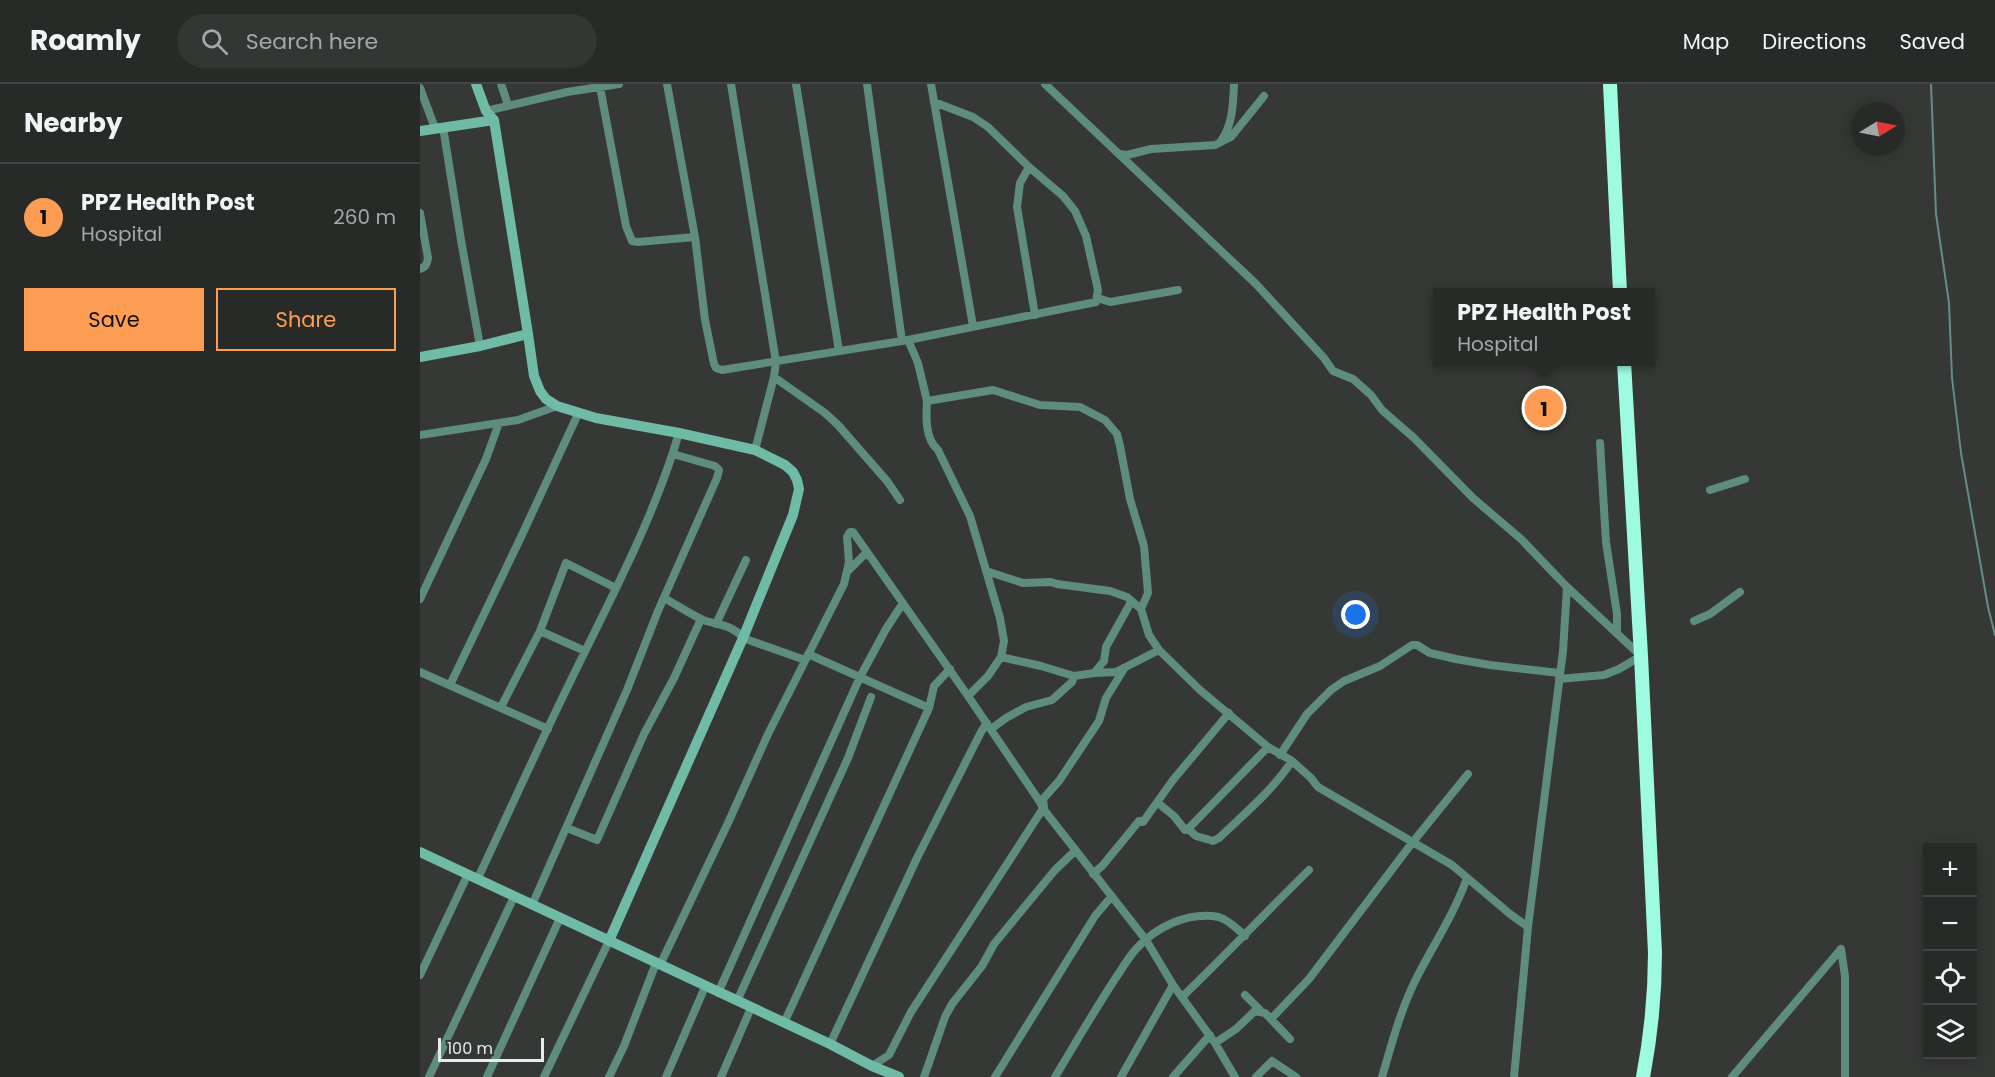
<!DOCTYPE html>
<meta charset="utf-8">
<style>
body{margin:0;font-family:Poppins,sans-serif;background:#343634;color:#f1f3f6}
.controls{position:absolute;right:18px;bottom:18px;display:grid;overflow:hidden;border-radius:0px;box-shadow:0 3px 15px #0003}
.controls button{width:54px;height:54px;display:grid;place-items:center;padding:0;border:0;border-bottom:2px solid #444645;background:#282a28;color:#f1f3f6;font:30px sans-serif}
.compass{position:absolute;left:1431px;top:18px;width:54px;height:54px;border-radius:50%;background:#282a28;box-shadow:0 3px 15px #0003;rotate:80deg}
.scale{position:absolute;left:18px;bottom:15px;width:106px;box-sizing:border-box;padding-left:6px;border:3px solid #e9ebea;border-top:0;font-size:16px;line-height:21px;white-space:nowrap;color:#e9ebea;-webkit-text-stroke:4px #363836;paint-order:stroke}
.you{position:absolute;left:936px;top:531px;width:21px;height:21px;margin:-15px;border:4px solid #fff;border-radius:50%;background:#1a73e8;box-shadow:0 0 0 9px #1a73e833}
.badge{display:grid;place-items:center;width:39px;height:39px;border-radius:50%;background:#fd9d54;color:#111;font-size:20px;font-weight:700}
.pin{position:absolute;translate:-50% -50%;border:3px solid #fff;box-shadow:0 2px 6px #0006}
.popup{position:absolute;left:1013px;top:204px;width:222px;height:78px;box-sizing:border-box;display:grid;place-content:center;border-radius:0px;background:#282a28;filter:drop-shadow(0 2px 4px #0005);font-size:20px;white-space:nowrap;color:#a5a7a8}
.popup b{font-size:22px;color:#f1f3f6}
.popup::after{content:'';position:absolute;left:50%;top:100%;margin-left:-12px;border:12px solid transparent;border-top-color:#282a28}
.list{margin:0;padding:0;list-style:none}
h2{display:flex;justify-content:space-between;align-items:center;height:78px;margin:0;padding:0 24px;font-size:26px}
h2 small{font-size:20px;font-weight:400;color:#a5a7a8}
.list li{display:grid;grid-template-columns:39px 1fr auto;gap:18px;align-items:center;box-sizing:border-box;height:108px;padding:0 24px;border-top:2px solid #444645}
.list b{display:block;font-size:22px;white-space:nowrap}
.list p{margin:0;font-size:20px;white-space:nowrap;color:#a5a7a8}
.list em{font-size:20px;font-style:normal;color:#a5a7a8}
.actions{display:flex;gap:12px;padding:18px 24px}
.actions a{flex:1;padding:14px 0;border:2px solid #fd9d54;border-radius:0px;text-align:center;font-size:21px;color:#fd9d54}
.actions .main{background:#fd9d54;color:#111}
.icon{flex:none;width:33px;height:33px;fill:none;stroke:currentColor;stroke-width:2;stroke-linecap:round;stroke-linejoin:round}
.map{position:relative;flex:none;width:1575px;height:993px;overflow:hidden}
header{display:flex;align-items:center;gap:36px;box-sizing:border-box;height:84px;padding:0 30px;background:#282a28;border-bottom:2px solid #444645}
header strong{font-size:28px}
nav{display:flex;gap:33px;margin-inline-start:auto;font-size:21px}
.search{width:420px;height:54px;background:#343634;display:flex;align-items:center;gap:15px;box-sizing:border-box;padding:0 21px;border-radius:33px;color:#a5a7a8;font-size:22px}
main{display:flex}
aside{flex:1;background:#282a28}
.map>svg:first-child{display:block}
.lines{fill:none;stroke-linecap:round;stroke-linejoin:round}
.stream{stroke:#638c8b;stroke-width:2}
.street{stroke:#5e8c7e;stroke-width:8}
.secondary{stroke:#70bba5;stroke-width:10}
.highway{stroke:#9ffbe0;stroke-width:14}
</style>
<header>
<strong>Roamly</strong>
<div class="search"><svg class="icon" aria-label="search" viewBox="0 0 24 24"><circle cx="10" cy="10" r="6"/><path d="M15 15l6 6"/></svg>Search here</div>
<nav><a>Map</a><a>Directions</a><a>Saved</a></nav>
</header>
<main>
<aside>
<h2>Nearby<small></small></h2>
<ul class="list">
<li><span class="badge">1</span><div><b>PPZ Health Post</b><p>Hospital</p></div><em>260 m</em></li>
</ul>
<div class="actions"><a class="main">Save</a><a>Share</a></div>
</aside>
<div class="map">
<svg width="1575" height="993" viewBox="0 0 1575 993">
<rect width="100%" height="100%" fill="#363836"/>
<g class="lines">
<path class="stream" d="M1511,0L1516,130L1529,219L1532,294L1541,369L1568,523L1575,551"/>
<path class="street" d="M81,0L88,21
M247,0L275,153L285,236L294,280L296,284L302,286L488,256L676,218L678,206L666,152L655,127L643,112L609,83L568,43L553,33L514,18
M311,0L356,278L354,293L335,366
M376,0L419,267
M447,0L482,257
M511,0L553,242
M625,0L836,200L904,274L913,287L933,295L951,311L962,326L994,354L1053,414L1101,455L1147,503L1221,572L1199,585L1184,591L1139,595
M180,3L206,142L212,157L218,158L275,153
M0,4L15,44
M66,27L147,8L199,0
M23,43L41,156L60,262
M801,57C813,40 813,20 814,0
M699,70L707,71L731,65L795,61L811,53L844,12
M609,83L600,99L597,123L615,231
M0,129L8,174C7,180 6,183 0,185
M678,214L690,218L758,206
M488,256L498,279L507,317
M354,293L405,329L418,341L467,397L480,416
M0,351L98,336L137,322
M1180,359L1186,458L1197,530V548
M1290,406L1325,395
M566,487L603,499L631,498L637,500L690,507L707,513L721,525
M427,488L447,468
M244,514C257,521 270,530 283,536C298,541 313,541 323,554L385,576
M0,515L66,375L79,339
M1274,537L1290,530L1320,508
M296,540L326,476
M120,547L165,567
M388,570L509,624
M581,573L621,582L654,592L674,589L696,588L739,566
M0,588L128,645
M674,589L684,577L686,563L711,518
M30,601L101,453L158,330
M548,612L568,592L581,573L584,557L580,534L550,432L518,366C505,355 506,333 507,317L573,306L620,321L660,323L685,336L697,350L700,362L710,415L724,462L728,509L721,525L729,551L739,566L780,606L848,663L872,677L891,694L898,703L1032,781L1090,830L1108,843
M81,623L120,547L146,479L196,504
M571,645L586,634L606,623L632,616L652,598L654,592
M860,671L887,630L911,606L924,597L960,582L992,561H997L1010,569L1036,575L1070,581L1139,589
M738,719L754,732L765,746L768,745L776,752L793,757L799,754C825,729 852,707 872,677
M147,744L177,756L224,650L254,594L281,535
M768,745L848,663
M673,790L683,781L719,737L723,738L753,696L809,629
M58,794C89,728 119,661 151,596C190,516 234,434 259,349
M112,821L207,606L238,527L297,394L299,386L295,382L253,370
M1421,865L1425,892V993
M240,881L308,739L348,650L424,500L429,478L427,453L430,448H433L548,612L620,718L624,726L726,856L753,901L795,959L815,993
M0,891L48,790
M298,909L440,593L466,545L483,519
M825,911L840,926
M762,913C805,872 846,828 889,786
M317,917L428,674L451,613
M851,935L889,895L992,759L1048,690
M364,939L509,624L514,602L530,585
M795,959L816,945L835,927L845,929L870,955
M410,960L497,774L561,648L567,639
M452,982L469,971L491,928L624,723L623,715L639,697L679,637L686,614L704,585
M9,993L94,813
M67,993L140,834
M124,993L189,857
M189,993L204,962L236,879
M246,993L285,903
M301,993L331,924
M504,993L525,933L532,920L562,882L574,860L635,786L655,767
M575,993L675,832L691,813
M635,993C655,960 674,927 695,895C702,885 708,874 716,865C736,843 768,827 799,833C809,836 817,845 825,852
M701,993L753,901
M753,993L790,951
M836,993L852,977L876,993
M962,993C972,959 981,924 997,893C1014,860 1034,830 1047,794
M1094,993L1108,843L1143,567L1147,503
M1312,993L1421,865"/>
<path class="secondary" d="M0,47L74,36
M108,250L114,292L120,307L126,315L137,322L176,334L259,349L335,366L365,381L373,388L377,396L379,405L373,431L323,554L189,857
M0,273L60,262L108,250L74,36L66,27L56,0
M0,768L410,960L452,982L479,993"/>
<path class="highway" d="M1190,0L1200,208
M1204,278L1221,572L1235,869C1235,911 1231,951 1223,993"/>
</g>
</svg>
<div class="controls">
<button>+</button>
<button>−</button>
<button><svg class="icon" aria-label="locate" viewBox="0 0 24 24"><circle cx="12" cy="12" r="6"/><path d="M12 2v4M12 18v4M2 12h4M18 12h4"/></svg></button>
<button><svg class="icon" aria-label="layers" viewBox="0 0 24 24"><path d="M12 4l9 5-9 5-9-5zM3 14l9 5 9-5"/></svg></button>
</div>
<svg class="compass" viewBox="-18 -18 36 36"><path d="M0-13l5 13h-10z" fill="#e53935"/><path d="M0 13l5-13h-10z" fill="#a5a7a8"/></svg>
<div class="scale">100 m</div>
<div class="you"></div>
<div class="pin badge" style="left:1124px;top:324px">1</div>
<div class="popup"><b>PPZ Health Post</b>Hospital</div>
</div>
</main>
